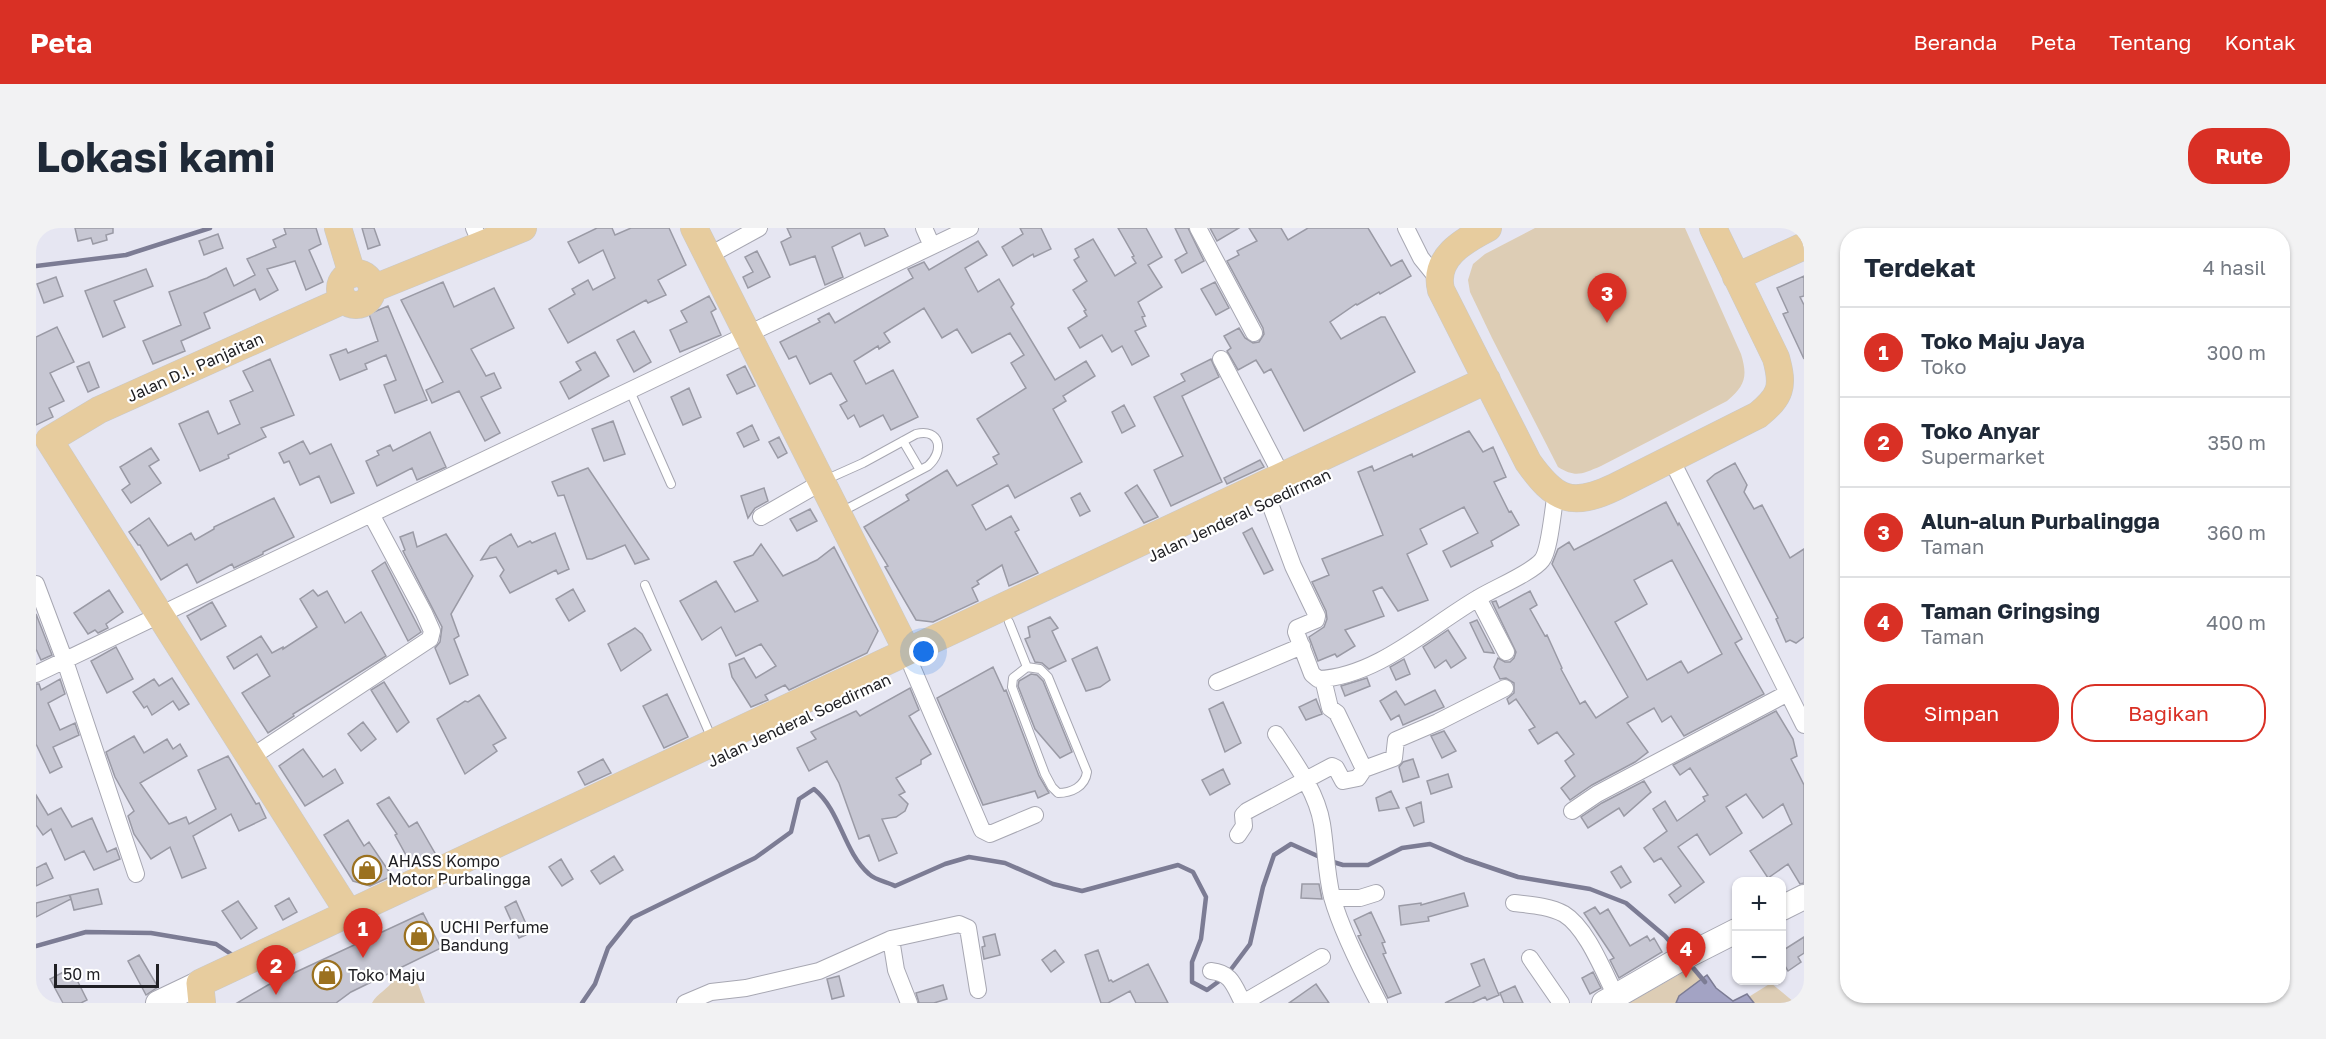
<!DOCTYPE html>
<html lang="id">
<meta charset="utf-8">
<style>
body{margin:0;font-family:"Golos Text",sans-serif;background:#f2f2f3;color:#1f2937}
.controls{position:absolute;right:18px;bottom:18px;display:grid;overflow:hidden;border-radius:12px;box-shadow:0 2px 4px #0004}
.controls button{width:54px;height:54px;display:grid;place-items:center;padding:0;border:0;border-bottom:2px solid #e0e1e3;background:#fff;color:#1f2937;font:30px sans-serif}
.scale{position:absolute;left:18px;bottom:15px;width:105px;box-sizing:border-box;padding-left:6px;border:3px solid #202024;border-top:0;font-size:16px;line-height:21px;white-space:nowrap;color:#202024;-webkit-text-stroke:4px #fff;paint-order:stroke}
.you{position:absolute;left:888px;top:424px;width:21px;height:21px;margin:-15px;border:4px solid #fff;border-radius:50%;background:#1a73e8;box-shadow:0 0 0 9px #1a73e833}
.badge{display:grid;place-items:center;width:39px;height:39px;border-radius:50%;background:#d93025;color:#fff;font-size:20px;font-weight:700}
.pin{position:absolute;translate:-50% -50px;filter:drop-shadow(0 2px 3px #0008)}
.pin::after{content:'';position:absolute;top:32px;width:21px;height:18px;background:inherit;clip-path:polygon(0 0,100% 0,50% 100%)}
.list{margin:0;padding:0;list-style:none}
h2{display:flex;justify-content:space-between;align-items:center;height:78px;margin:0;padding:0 24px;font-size:26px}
h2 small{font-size:20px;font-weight:400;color:#747a83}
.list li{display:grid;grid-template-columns:39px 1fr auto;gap:18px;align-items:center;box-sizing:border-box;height:90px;padding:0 24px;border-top:2px solid #e0e1e3}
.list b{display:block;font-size:22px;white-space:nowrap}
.list p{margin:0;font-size:20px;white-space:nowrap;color:#747a83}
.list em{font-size:20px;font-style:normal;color:#747a83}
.actions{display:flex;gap:12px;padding:18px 24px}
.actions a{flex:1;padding:14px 0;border:2px solid #d93025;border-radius:24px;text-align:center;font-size:21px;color:#d93025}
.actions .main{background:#d93025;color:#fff}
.map{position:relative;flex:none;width:1768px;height:775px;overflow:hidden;border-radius:24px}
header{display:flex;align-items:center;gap:36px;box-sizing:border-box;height:84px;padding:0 30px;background:#d93025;color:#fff}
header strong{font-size:28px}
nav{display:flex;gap:33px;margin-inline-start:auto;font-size:21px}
.intro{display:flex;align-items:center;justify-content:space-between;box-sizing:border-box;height:144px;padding:0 36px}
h1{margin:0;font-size:42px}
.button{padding:15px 27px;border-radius:24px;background:#d93025;color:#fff;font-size:21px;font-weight:700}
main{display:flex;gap:36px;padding:0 36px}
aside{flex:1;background:#fff;border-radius:24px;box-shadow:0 2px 4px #0004}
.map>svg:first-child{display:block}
.green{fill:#ddcdb5}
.water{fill:#a3a3c4;stroke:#7c7c94;stroke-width:1.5}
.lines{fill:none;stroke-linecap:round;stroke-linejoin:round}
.stream{stroke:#7c7c94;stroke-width:4.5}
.building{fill:#c7c7d3;stroke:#9a9aa5;stroke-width:1.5;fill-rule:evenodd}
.lane-casing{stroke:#a7a7b2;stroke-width:10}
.street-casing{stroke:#a7a7b2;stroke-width:18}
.secondary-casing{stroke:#a7a7b2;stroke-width:26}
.primary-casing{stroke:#c9c9ca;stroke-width:28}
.lane{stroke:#fff;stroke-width:8}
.street{stroke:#fff;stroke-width:16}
.secondary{stroke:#fff;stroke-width:24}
.primary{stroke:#e7cc9e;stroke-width:27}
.labels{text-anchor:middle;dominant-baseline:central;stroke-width:4.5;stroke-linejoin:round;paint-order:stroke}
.street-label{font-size:16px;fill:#202024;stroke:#fff}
.poi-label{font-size:16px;fill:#202024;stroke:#fff;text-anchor:start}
</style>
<header>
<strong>Peta</strong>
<nav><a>Beranda</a><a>Peta</a><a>Tentang</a><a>Kontak</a></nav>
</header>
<div class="intro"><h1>Lokasi kami</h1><a class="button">Rute</a></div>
<main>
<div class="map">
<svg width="1768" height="775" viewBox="0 0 1768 775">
<rect width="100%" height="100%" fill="#e6e6f2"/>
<path class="green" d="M1499,0H1649L1705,126C1712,149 1709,158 1691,173L1565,238C1546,246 1540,250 1522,239L1456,110L1434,64L1432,52L1437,36L1449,26Z
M1658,738L1671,762L1692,775H1593Z
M368,749L382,756L389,775H336C341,765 353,761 357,752Z
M1735,755L1759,775H1703Z"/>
<path class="water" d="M1671,747L1680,760L1697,773L1711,766L1718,775H1640L1643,768Z"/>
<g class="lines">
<path class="stream" d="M0,38L90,27L174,0
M1294,633L1307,637H1332L1366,620L1394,616L1429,631L1482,649L1554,661L1590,675L1629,708L1643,724
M0,718L50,704L115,705L180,716L198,728
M1653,735L1669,754
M546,775L559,756L572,720L596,690L719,630L755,604L763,571L778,561C805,583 807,623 833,646C839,652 851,654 859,658L909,636L933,629L969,635L1017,656L1046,663L1142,637L1157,644L1170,669L1165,711L1156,734V754L1171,762L1190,748L1214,716L1227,659L1238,627L1255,616L1286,630"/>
</g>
<path class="building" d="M39,0H77V5L70,7L71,12L57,16L55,10L42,13Z
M248,0H280L285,16L273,22L287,54L270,62L259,33L231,41L242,62L224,72L219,61L168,85L174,100L145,113L149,123L117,136L107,113L145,97L133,64L171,50L190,40L198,58L219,47L211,31L240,19L237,12L250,6Z
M326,0H338L344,17L332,21Z
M561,0H576L579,7L595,0H633L650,37L622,52L630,67L612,75L610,72L532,115L513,81L539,66L536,61L552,52L557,62L579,50L567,22L543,35L532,14Z
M751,0H848L852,8L829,18L824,5L796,19L807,49L789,57L779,28L754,37L745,14L755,9Z
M984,0H1005L1015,21L998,29L997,26L977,38L966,19L987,6Z
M1082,0H1110L1126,29L1112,37L1126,59L1102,74L1109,88L1106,89L1110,98L1099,103L1113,128L1096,137L1086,118L1076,124L1066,107L1044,120L1032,100L1051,88L1048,83L1050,82L1037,62L1051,53L1038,32L1043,29L1039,21L1057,11L1079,48L1100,35L1096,29L1098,28Z
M1139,0H1152L1168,33L1146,45L1139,32L1151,25Z
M1174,0H1203L1181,13Z
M1213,0H1245L1252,12L1272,0H1332L1355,38L1366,32L1375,48L1344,66L1343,64L1321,77L1320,76L1294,94L1305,111L1345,89H1349L1379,144L1268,203L1235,141L1228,145L1220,132L1202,142L1191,123L1195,120L1188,108L1203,100L1209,110L1217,115L1223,114L1228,106L1227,100L1191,33L1203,27L1201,23L1221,13Z
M182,6L187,20L168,27L163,13Z
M942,13L951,27L929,40L942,64L963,51L978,76L975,79L1019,152L1050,133L1059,148L1027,168L1030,173L1017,181L1046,234L979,270L972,257L936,277L950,302L975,288L983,302L979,304L1002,345L973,358L966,337L941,353L943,356L936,360L942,373L897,394L880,392L849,339L852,338L828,299L873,272L870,267L911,242L921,258L961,236L957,229L963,226L941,191L990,160L975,135L988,127L974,105L936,125L921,101L906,110L888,80L848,105L854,114L843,121L842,118L818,133L830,156L857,142L882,189L855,202L847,187L824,199L818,187L812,191L804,177L811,173L795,145L774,156L760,128L753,131L744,114L784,94L782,91L793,85L799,95L877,50L872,41L888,34L893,42Z
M721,23L734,49L712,60L707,49L717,44L709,29Z
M110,41L117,58L78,73L89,99L67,109L49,63Z
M1768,48V68L1764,69L1768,77V131L1747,86L1752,84L1741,60Z
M20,49L27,68L8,75L1,56Z
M407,54L418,79L458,60L478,100L435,121L450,148L458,145L465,160L445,169L464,205L449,213L423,163L396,175L390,162L407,154L365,72Z
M1179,54L1193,80L1180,87L1165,61Z
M673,68L680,81L675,84L685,107L644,124L634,102L651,94L645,83Z
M352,78L391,172L359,185L348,157L360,152L350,127L329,136L331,141L304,152L294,127L310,121L312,125L342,113L333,86Z
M21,99L38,134L14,145L28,173L13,180L17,189L0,197V109Z
M598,103L615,134L598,144L581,112Z
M559,124L573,148L533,171L524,154L545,142L540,134Z
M234,131L258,187L225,200L230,209L192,227L193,230L164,243L143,196L172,183L182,206L204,196L194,173L217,163L207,143Z
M1175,131L1183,149L1146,168L1186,254L1135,278L1118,242L1147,228L1118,169L1149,153L1145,146Z
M53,134L63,159L52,164L41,139Z
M709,138L719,158L701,166L691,147Z
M653,160L665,189L647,197L635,169Z
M1088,177L1099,198L1086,205L1076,184Z
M577,193L589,226L568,233L556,201Z
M716,197L723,212L708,219L701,205Z
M1433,203L1447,224L1457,219L1470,249L1458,254L1473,284L1475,283L1483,297L1455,313L1457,318L1415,339L1407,323L1442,305L1428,279L1384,301L1391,316L1371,326L1392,372L1362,383L1346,359L1337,363L1348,388L1309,402L1319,418L1301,429L1299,426L1282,433L1273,409L1288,399L1291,391L1290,383L1276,354L1293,347L1286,331L1347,307L1322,244L1336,238L1338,243L1376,226L1377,229Z
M394,204L410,239L381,252L376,240L341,258L330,233L343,227L341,223L354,217L357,223Z
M743,209L751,225L742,230L733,214Z
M267,213L274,226L295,216L318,265L295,275L283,248L264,257L253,233L248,235L243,225Z
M115,220L123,232L113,238L125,255L95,275L86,262L94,256L84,239Z
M1224,232L1228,239L1191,256L1188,250Z
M1699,235L1711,257L1708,264L1718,281L1726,277L1754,330L1768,321V409L1760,415L1754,412L1750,414L1740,391L1742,390L1671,253L1679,246Z
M552,240L613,331L599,336L589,317L556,331H551L528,267L522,268L516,254Z
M1101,257L1122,289L1108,295L1089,265Z
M728,260L732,273L719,280L712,290L705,268Z
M1044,265L1054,283L1044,288L1035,270Z
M238,270L258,309L227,324V326L198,340L196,336L161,355L151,336L125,352L104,317H102L93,304L113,290L132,318L155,305L159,312L178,301V299Z
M1630,274L1642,297L1643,295L1706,411L1699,415L1728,466L1648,508L1635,488L1626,494L1618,480L1591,495L1612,524L1599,534L1556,557L1534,572L1525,560L1539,548L1529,533L1538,526L1521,504L1502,516L1493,502L1499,499L1480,471L1473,476L1471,471L1478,465V455L1470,450L1464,451L1458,439L1462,430L1469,434H1474L1478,430L1480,424L1456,374L1460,373L1463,380L1494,363L1501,377L1494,381L1509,408L1511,407L1526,440L1525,441L1544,476L1549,473L1560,490L1592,469L1516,336L1522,321L1533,314L1538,322ZM1636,332L1686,426L1652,445L1645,433L1611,452L1579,394L1611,376L1598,352Z
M774,281L781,293L761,303L754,291Z
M1216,300L1237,342L1228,346L1207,305Z
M377,304L381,319L410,306L437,348L415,386L423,408L418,411L432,447L414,456L399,420L404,414L406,399L367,323L369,322L364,309Z
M519,305L533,341L522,346L520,342L474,365L464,348L468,342L460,329L445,332L454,318L475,306L482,319L494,313L496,315Z
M725,316L747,348L781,332L798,319L842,403L831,425L753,462L749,457L729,467L732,472L715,479L696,449L693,436L708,430L720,450L740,438L725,416L700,428L685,399L666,412L644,373L680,353L699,384L722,373L698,334L717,327Z
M349,334L385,404L372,413L336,343Z
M537,361L549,383L533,393L520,371Z
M73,362L87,384L70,396L72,400L62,405L59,402L52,406L38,385Z
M277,362L282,368L291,363L309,395L325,384L350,428L257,486L258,488L232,505L206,465L234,448L221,426L198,441L191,429L225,408L236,425L247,419V421L281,399L264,371Z
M176,374L190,398L165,412L151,388Z
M0,386L16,427L5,432L0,421Z
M1014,389L1022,400L1016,403L1030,433L1013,441L1006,435L999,434L989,411L994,409L992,399Z
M1441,392L1458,425L1448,424L1434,395Z
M599,400L606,406L615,422L585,443L572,416Z
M1412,402L1430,430L1415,440L1410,432L1399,440L1387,419Z
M80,419L97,451L71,465L55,433Z
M1061,419L1074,452L1064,459L1050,463L1036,431Z
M1368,431L1374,446L1360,452L1354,439Z
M957,439L968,463L970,462L1003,548L1013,565L1002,570L999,563L947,577L901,470Z
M995,446L1001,447L1007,453L1036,524L1024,530L999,501L982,458L983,453Z
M136,450L153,476L143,482L137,473L116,487L111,478L108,480L97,464L118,451L123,458Z
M1331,450L1334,458L1309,468L1305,458Z
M24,451L29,466L12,475L24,502L39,495L43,507L17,519L26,539L14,545L0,516V456H3L5,462Z
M348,454L373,494L361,504L335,462Z
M874,460L883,482L873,488L895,526L885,532V536L860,550L869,564L863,567L872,576L869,583L860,589L846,591L861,625L843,633L833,607L823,611L803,555L791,533L773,543L761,520L780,511L775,504L820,483L824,488Z
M1399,462L1408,479L1367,497L1363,487L1355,492L1344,473L1360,463L1369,477Z
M631,466L652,509L628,520L607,478Z
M443,467L470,510L457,517L461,523L429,546L401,491L429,473L432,474Z
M1280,471L1286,486L1270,492L1263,479Z
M1187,474L1205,515L1189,524L1173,481Z
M1740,483L1757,511L1761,528L1755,531L1768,557V655L1764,656L1752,636L1732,650L1714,623L1756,596L1747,576L1727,590L1710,566L1690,579L1706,605L1674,627L1661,606L1642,619L1668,654L1639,675L1633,667L1645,658L1625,630L1618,634L1608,620L1631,603L1617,581L1629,573L1641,593L1669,573L1667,569L1672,567L1654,540L1644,547L1637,537Z
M327,494L340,511L325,523L312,506Z
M1408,503L1420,523L1406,530L1395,508Z
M98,508L108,525L131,511L137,521L144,516L151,528L104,555L133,596L150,589L153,596L180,581L162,542L192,528L220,576L223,575L230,590L203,603L195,586L157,608L170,640L146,650L134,619L115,631L98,606L92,588L98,583L79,549L70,524Z
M267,521L287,549L299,541L307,555L269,578L243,538Z
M567,531L575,545L549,557L542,544Z
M1377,531L1383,549L1367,554L1363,539L1367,534Z
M1187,541L1194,556L1174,567L1166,552Z
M1412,546L1416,559L1395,566L1391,553Z
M1608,553L1615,564L1588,588L1583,580L1552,600L1545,589L1566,575Z
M1355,563L1363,580L1343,583L1340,570Z
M0,567L12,587L25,580L36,599L56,590L71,624L80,620L84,631L58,642L48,623L29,632L15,601L7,607L0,597Z
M353,569L373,599L381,594L400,627L376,638L359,607L361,606L341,576Z
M1385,574L1388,594L1378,598L1370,580Z
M312,592L328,618L333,614L356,648L334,658L317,653L288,607Z
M578,628L587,642L564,656L555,643Z
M525,631L537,651L526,658L513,639Z
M10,635L17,650L0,658V640Z
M1585,638L1595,654L1585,660L1575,644Z
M1266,656H1283L1286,671L1265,670Z
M62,661L66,676L38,682L34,667Z
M1428,665L1432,678L1392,689L1393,693L1365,697L1363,678L1385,675V677Z
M33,667L35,671L0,689V675Z
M253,670L261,684L247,692L239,678Z
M202,673L221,700L205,711L186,683Z
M480,673L494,705L483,710L469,679Z
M1559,679L1564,686L1572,681L1594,718L1611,708L1614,713L1618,710L1626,724L1583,750L1574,732L1578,730L1548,685Z
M1335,684L1349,714L1346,715L1350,725L1347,726L1365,765L1352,770L1322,708L1325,707L1318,692Z
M387,685L405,720L315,764L300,775H201L232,757Z
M959,706L964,727L948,731L946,719L949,718L947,709Z
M1768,709V725L1762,729L1765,734L1752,743L1746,733V723Z
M1019,722L1028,734L1015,744L1006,732Z
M1062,722L1073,753L1075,752L1077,754L1112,736L1132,775H1100L1094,763L1072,775H1065L1049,727Z
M103,727L122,759L110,767L92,733Z
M1448,731L1463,767L1451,772L1449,769L1436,775H1409L1444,758L1435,736Z
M35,740L51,772L45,775H27L14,751Z
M1557,744L1565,760L1554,766L1546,750Z
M803,748L808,768L796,771L791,751Z
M1280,756L1293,775H1253Z
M907,757L911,771L898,775H883L880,765Z
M1479,758L1487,775H1468L1464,765Z"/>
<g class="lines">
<g class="lane-casing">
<path id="lane" d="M594,163L635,256
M867,213L884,242
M789,252L827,235L880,206C904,200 909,223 892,238L805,284
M609,357L676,511
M973,394L991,439L1004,441L1012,449L1051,544C1049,559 1035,565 1022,565L1016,559L1009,546L976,459L977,450L991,439"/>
</g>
<g class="street-casing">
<path id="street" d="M438,0L446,18
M888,0L896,18
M1162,0L1218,105
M1370,0L1385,30L1402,51
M672,28L723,0
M1185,131L1246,248
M1635,231L1768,497
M1233,273L1257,338L1281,388L1280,392L1261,400L1260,404L1276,446L1282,451C1341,449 1395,397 1444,369C1459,360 1497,344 1506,332C1514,322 1517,279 1520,265
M725,289L786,254
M0,356L29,433L100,646
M1442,370L1470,424
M876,439L946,602L954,606L999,587
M0,446L934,0
M1287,451L1294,480L1301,485L1328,541
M1181,454L1266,418
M1240,506C1258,533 1281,564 1286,596C1290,621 1290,645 1296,669C1305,701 1327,745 1343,775
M214,530L394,411L396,403L388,385L335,286
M1536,583L1561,566L1752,465
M1202,607L1208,598L1207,587L1211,583L1296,538L1300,540L1307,553L1322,550L1328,541L1358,530L1360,512L1402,494L1469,460
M1297,670H1324L1340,665
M1478,675C1495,677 1513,678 1528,686C1551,700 1568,745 1580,768
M855,711L860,742L873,775
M1494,730L1525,775
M1175,743C1196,745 1198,758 1207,775
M649,775L675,764L710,760L783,743L855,711L923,696L932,700L942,762
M1207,775L1286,729"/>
</g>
<g class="secondary-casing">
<path id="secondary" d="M1746,680L1768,669
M122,775L164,755
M1568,775L1639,734L1700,703"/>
</g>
<g class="primary-casing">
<path id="primary" d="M302,0L316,46
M658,0L871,423
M1452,0C1427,13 1397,30 1405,62L1492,234C1519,272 1535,280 1579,259L1722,187C1745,168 1748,159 1740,130L1677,0
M304 61a16 16 0 1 1 32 0a16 16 0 1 1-32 0Z
M1700,49L1768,18
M336,61L487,0
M308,72L63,182L13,212L321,698
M166,775L164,755L1451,152"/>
</g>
<use href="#lane" class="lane"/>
<use href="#street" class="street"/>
<use href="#secondary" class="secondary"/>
<use href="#primary" class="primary"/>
</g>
<defs>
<g id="shop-ring" transform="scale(1.5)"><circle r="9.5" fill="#fff" stroke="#9b711f" stroke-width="1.5"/><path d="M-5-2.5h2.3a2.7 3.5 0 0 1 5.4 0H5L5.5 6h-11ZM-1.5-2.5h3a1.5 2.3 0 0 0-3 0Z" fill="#9b711f"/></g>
</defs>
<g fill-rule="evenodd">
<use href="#shop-ring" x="331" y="642"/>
<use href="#shop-ring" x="383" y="708"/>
<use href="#shop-ring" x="291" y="747"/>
</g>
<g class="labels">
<g class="street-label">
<text transform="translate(159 139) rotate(-24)">Jalan D.I. Panjaitan</text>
<text transform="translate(1203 287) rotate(-25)">Jalan Jenderal Soedirman</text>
<text transform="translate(763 492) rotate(-25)">Jalan Jenderal Soedirman</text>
</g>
<g class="poi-label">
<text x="352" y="633">AHASS Kompo<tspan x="352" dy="18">Motor Purbalingga</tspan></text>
<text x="404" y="699">UCHI Perfume<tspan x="404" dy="18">Bandung</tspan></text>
<text x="312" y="747">Toko Maju</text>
</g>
</g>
</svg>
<div class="controls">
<button>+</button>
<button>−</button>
</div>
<div class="scale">50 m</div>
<div class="you"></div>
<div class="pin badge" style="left:327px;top:730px">1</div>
<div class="pin badge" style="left:240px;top:767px">2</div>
<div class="pin badge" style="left:1571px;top:95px">3</div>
<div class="pin badge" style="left:1650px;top:750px">4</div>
</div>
<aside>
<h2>Terdekat<small>4 hasil</small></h2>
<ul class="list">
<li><span class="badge">1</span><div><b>Toko Maju Jaya</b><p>Toko</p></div><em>300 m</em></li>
<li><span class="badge">2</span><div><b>Toko Anyar</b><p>Supermarket</p></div><em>350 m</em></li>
<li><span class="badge">3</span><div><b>Alun-alun Purbalingga</b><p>Taman</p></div><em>360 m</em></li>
<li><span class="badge">4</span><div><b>Taman Gringsing</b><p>Taman</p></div><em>400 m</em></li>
</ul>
<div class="actions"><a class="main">Simpan</a><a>Bagikan</a></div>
</aside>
</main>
